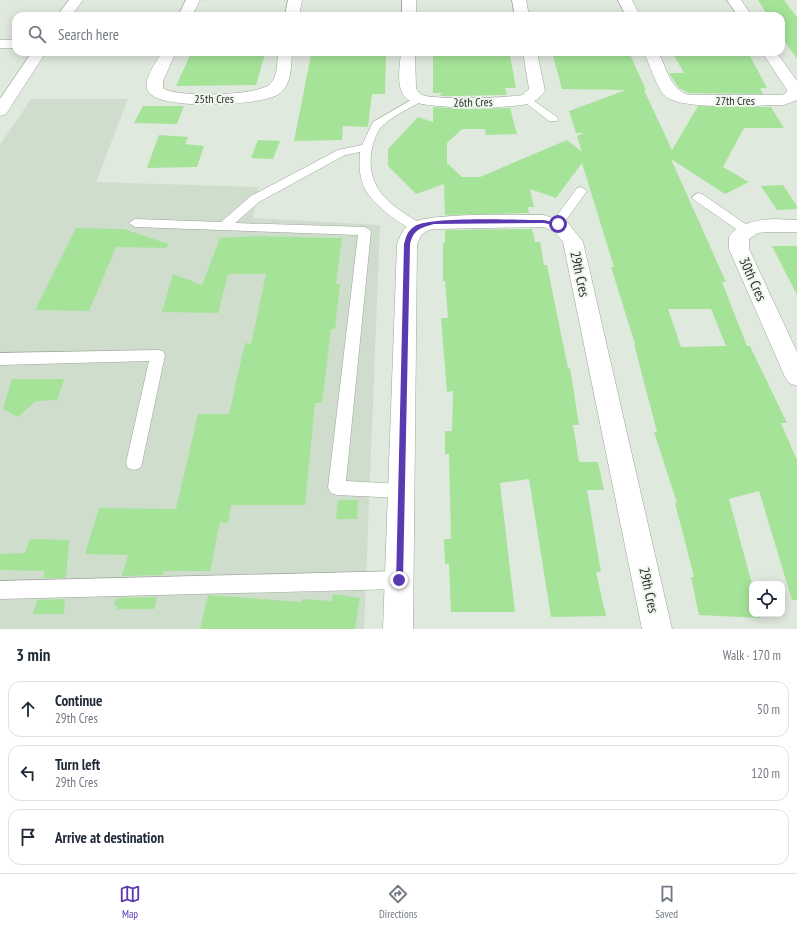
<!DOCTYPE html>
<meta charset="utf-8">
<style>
body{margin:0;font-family:"PT Sans Narrow",sans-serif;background:#f2f2f3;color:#1f2937}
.controls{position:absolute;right:12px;bottom:12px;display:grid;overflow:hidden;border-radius:8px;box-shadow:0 2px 10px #0003}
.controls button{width:36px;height:36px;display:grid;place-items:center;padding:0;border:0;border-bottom:1px solid #e0e1e3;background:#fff;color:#1f2937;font:20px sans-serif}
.stop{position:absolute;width:12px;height:12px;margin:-9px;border:3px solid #5b39b1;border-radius:50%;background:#fff}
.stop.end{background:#5b39b1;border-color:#fff;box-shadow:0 1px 4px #0008}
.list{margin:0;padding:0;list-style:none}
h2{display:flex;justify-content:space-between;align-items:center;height:52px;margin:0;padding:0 16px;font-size:17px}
h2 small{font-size:13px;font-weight:400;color:#747a83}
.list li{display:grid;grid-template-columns:26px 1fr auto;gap:12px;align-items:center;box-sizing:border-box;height:56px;margin:0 8px 8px;padding:0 8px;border:1px solid #e0e1e3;border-radius:12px}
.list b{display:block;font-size:15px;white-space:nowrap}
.list p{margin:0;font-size:13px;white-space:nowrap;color:#747a83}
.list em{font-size:13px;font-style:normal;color:#747a83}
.icon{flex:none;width:22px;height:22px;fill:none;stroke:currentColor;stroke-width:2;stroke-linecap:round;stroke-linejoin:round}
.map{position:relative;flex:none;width:797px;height:629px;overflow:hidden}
.search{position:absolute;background:#fff;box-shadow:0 2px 10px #0003;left:12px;right:12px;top:12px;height:44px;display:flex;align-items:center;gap:10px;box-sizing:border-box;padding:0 14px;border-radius:12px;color:#747a83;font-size:15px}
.sheet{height:244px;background:#fff}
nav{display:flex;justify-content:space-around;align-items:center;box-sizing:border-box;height:56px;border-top:1px solid #e0e1e3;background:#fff;font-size:11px;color:#747a83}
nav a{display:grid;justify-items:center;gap:2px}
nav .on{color:#5b39b1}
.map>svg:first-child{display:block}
.built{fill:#cfddcc}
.building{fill:#a5e399;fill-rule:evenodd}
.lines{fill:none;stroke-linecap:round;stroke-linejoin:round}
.lane-casing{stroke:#9da59b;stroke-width:1}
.street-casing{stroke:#9da59b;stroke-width:1}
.secondary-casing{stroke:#9da59b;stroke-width:1}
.lane{fill:#fff;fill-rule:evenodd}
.street{fill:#fff;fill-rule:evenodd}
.secondary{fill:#fff;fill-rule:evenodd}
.route{fill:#5b39b1}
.labels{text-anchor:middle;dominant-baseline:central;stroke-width:4;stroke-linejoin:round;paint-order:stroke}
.far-street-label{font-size:12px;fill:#2d302c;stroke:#edf6eb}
.street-label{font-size:14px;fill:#2d302c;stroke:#edf6eb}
</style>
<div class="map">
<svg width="797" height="629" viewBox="0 0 797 629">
<rect width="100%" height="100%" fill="#e0e9de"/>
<path class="built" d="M31,99H128L96,182L259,187L253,218L380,225L364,629H0V145Z"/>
<path class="building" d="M758,0H784L797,17V59L781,36V16H768Z
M552,52H629L646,90H644L672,150L698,106L771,107L784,128H744L723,167L749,182L725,194L671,159L726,282H722L747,346H750L787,423H781L797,460V600H792L759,491L729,499L752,584V614H760L761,618L699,615L691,577H694L675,503H677L654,432H657L634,344H635L611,267H614L582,163L556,198L530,189L534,207H528L529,213L445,215L444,184L416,194L388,166V149L418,117L433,122V107L467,109L510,108L517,134L486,135L485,129H462L447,143V163L462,177H480L567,140L582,152L577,136L584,133H576L569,111L626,90L562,89ZM668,309H711L726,346L681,347Z
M672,52H746L748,56H750L767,88H760L763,94L689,93L679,88L669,73H684Z
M191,53H244L265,54L256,85L176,86Z
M386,54L385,94H372L368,127L343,126L342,140L294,141L311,55Z
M433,54L510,55L516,88H505L507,95H502L455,96H439L442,93H433Z
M143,106H184L177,124L134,123Z
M159,135L188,137L185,144L204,146L197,167L147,168Z
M258,140L280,141L273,159L251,158Z
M783,185L797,206V209L777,210L761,186Z
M76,228L124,229L168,244L167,248L116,247L89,311L35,310Z
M532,229L535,242H540L544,265H547L568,368H570L579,425H573L579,462H598L604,490H587L601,572H596L606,616L551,617L529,479L500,483L515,612H451L449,564H445L444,539H451L449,454H445V431H452L453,391L447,392L441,318H448L445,281H443V243H445V230Z
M256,236L342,238L336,284H340L335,329H331L322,403H315L305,505H231L228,523L220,522L210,571H164L163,575L122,576L128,555L85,554L99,508L176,509L198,414H229L245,343L251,344L266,274H228L218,313L162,312L173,274L202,285L220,238Z
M772,246H797V295Z
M12,379H64L57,400L36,401L18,417L3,409Z
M338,500H358L357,519H336Z
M30,539L69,540L66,578H43L45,571L0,570V554L25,553Z
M333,594L360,598L355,629H200L208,595L301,602L302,599L332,601Z
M157,597L154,609H117L118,605L114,606L116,598Z
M65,599L64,614H33L37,600Z"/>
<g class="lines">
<g class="lane-casing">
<path id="lane" d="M418,96L423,99L422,101C410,108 391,117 382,126C376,132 372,146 371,154C367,192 393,206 421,224L423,227L421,230C407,233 371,202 365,189C359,176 359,165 360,152L345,155L259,202L235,223L365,227L371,231L346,481L401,484L407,486L410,491L407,496L401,498L337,495L331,493L328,488L358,235L135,227L129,223L135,219L221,222L251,196L338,150L362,145L373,122Z
M527,96L557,117L558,119L557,121H549L523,101L522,99L523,97Z
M581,187L587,191L561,227H553L551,224L553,221L577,188Z
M698,193L702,194L750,227L752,230L750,233H742L694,200L692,197Z
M158,350L163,351L165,355L142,463L140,468L134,470L128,468L126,463L149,361L0,365V353Z
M399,571L406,574L408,580L406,586L399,589L0,599V581Z"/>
</g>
<g class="street-casing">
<path id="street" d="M186,0H200L192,16H178Z
M288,0H302L299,16H285Z
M402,0H416V16H402Z
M512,0H526L529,16H515Z
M618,0H632L640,16H626Z
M727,0H741L752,16H738Z
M0,40H16V48H0Z
M162,52H176L163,81V88C175,98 259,96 270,84C278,77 277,62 278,52H292C291,67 292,84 279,94C262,106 158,111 148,91C142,81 157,61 162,52Z
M401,52H415L416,88C417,91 419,93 422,95C435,100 507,98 522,95L529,89L523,52H537L545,91C542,95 536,101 531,103C514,109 420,110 407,99C395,89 400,66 401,52Z
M644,52H658C666,67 671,91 689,95H782L786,93L787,90L762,52H776L797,81V100L784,105C759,105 682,111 665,96C657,88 649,63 644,52Z
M544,215L568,223L583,242L672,629H642L563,242L555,232L544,227L434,229C423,231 420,235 417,245L413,629H383L397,245C399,238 403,229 409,224C426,212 519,215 544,215Z
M773,219L797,220V232H766L758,233L749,239V249L797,352V386L789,383L785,377L729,249V237C738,223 758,220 773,219Z"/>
</g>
<g class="secondary-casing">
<path id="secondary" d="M69,0H83L71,16H57Z
M32,52H46L6,114L0,116V99Z"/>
</g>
<use href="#lane" class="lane"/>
<use href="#street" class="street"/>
<use href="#secondary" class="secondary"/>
</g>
<path class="route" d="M544,220L560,224L558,226L544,223L434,224C420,228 414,229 410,244L403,580L402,583H396L404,244C406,237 407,231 415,226C431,216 520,220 544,220Z"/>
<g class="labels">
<g class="far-street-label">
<text x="214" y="98">25th Cres</text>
<text x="735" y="100">27th Cres</text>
<text transform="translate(473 102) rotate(-1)">26th Cres</text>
</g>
<g class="street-label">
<text transform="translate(580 274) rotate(78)">29th Cres</text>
<text transform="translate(753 279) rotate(66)">30th Cres</text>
<text transform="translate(649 590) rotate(78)">29th Cres</text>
</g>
</g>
</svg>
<div class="controls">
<button><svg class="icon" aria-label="locate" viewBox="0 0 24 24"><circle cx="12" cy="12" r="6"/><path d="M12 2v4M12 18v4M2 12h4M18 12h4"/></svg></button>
</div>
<div class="stop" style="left:558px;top:224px"></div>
<div class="stop end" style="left:399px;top:580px"></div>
<div class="search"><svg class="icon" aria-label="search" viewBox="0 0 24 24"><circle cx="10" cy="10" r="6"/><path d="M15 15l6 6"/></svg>Search here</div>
</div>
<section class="sheet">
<h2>3 min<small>Walk · 170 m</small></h2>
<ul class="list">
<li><svg class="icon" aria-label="ahead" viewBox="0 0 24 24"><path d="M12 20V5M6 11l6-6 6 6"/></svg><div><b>Continue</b><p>29th Cres</p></div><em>50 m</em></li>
<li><svg class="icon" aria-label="left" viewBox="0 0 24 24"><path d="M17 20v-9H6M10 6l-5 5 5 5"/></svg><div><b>Turn left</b><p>29th Cres</p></div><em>120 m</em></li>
<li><svg class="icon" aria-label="arrive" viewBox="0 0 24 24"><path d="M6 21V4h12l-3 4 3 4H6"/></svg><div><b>Arrive at destination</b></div></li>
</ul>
</section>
<nav>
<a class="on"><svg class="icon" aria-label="map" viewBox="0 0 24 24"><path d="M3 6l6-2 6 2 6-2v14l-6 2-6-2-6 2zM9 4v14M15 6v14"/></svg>Map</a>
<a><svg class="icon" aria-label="directions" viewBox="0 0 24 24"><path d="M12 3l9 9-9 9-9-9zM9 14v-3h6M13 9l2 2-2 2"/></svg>Directions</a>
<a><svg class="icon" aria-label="saved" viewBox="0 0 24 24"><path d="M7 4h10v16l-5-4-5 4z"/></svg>Saved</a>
</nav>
